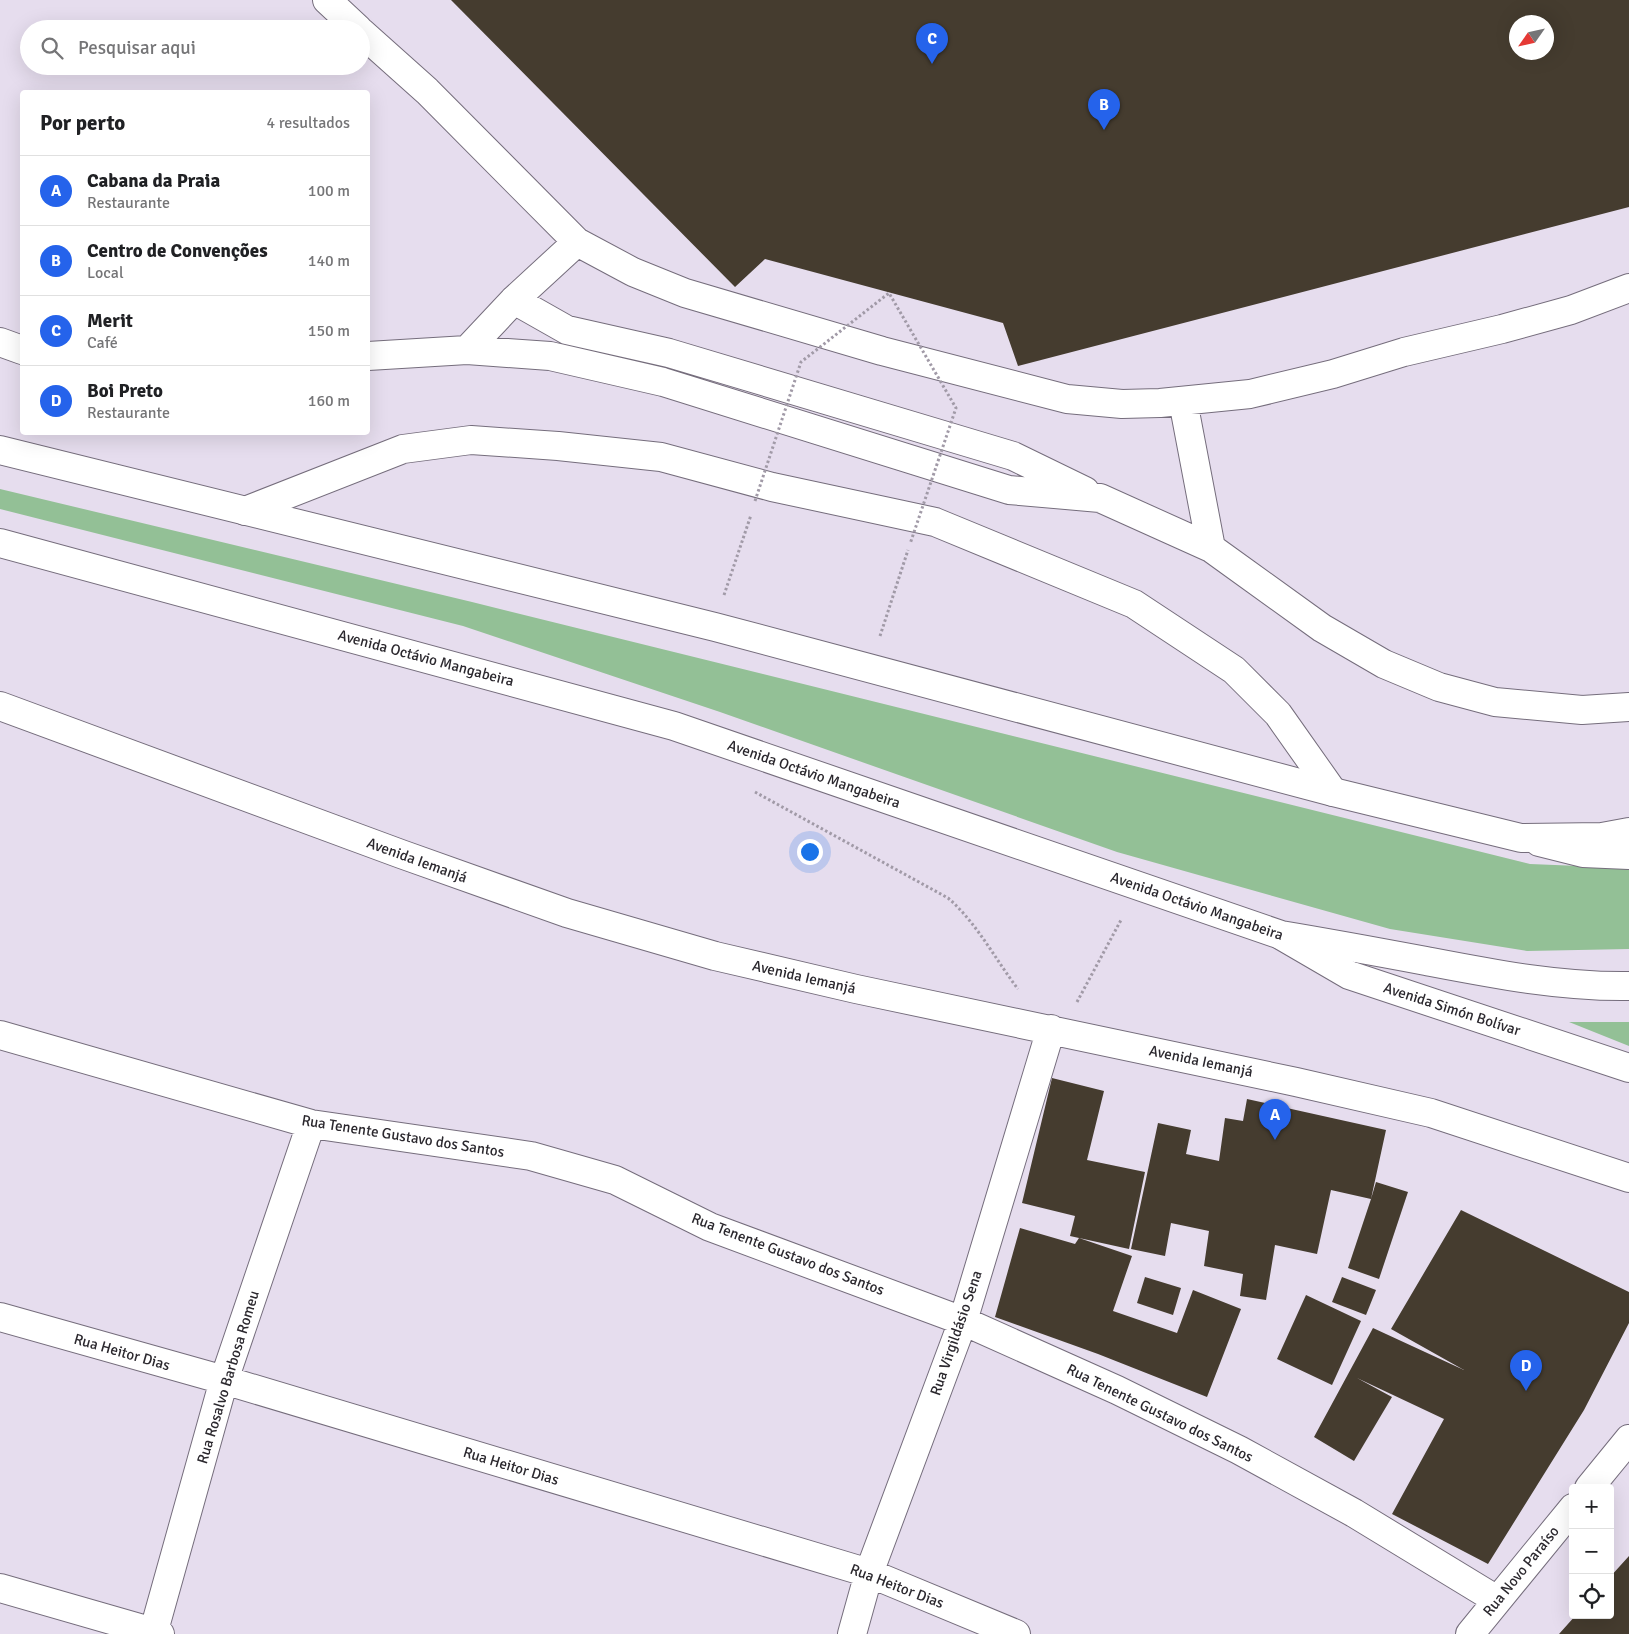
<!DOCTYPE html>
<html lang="pt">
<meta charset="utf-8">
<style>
body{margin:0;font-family:Signika,sans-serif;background:#f2f2f2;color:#202124}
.controls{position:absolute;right:15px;bottom:15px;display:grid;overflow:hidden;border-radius:5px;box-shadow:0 5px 20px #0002}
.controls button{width:45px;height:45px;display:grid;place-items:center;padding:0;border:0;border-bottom:1px solid #e0e0e0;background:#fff;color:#202124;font:25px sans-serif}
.compass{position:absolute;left:1509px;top:15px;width:45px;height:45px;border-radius:50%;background:#fff;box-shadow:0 5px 20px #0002;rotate:236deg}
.you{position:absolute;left:809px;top:851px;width:18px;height:18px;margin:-12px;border:4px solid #fff;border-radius:50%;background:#1a73e8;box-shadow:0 0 0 8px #1a73e833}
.badge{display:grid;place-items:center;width:32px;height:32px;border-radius:50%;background:#2563eb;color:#fff;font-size:16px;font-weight:700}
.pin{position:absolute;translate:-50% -41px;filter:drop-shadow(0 1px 2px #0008)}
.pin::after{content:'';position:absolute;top:26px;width:18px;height:15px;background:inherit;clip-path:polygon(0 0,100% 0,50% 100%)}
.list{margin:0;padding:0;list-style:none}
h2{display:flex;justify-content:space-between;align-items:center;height:65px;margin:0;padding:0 20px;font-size:21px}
h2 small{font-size:16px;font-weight:400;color:#757577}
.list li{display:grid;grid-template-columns:32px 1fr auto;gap:15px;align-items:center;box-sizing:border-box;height:70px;padding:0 20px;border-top:1px solid #e0e0e0}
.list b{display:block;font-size:19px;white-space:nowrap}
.list p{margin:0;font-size:16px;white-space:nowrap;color:#757577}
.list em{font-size:16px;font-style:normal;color:#757577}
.icon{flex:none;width:28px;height:28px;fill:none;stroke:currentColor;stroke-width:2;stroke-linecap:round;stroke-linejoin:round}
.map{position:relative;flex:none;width:1629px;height:1634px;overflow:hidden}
.search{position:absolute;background:#fff;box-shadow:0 5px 20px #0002;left:20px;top:20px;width:350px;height:55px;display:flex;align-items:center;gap:12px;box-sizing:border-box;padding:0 18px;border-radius:28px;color:#757577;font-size:19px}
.panel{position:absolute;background:#fff;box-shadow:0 5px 20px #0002;left:20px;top:90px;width:350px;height:345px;border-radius:5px}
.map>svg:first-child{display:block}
.green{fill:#93c096}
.building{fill:#453c2f;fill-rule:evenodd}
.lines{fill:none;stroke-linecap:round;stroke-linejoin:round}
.minor-casing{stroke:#756d7c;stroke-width:30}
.major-casing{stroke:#756d7c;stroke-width:30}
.path{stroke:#a19aa7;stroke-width:3;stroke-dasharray:2.5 2.5;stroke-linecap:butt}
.minor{stroke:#fff;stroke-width:28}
.major{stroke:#fff;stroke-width:28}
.path-bridge{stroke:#a19aa7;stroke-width:3;stroke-dasharray:2.5 2.5;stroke-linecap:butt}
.labels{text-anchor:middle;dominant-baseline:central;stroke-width:5;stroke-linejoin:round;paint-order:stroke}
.street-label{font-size:15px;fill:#2b282e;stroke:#fff}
</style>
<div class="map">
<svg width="1629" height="1634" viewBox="0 0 1629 1634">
<rect width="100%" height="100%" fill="#e6ddee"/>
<path class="green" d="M0,489L472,602L1530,864L1629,868V949L1527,951L1390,929L1117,852L720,712L463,626L0,509Z
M1569,1022H1629V1046Z"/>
<path class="building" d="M451,0H1629V207L1018,366L1003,323L765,259L735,287ZM1516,22H1546V52H1516Z
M1052,1078L1104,1091L1087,1160L1145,1172L1129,1249L1070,1236L1075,1216L1022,1203Z
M1247,1099L1386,1130L1371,1199L1376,1182L1408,1192L1379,1279L1348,1268L1371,1199L1331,1190L1317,1254L1275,1245L1266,1300L1240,1296L1243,1274L1204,1266L1209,1231L1171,1223L1165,1256L1131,1249L1158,1123L1191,1130L1186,1154L1219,1161L1225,1118L1243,1121Z
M1461,1210L1629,1292V1323L1584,1410L1488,1564L1392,1514L1444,1419L1357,1378L1392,1397L1354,1461L1314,1437L1373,1328L1464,1370L1391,1329Z
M1020,1228L1075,1244L1079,1238L1132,1256L1113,1311L1177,1333L1193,1290L1241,1309L1207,1397L1098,1354L995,1317Z
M1145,1277L1181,1288L1173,1315L1137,1303Z
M1342,1277L1376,1290L1366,1315L1332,1302Z
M1306,1295L1361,1321L1332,1385L1277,1359Z
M1629,1556V1634H1559L1576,1615H1610V1577Z"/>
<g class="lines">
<g class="minor-casing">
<path id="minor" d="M327,0L358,29
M361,32L427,91L577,242L514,300L467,350
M577,242L633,272L685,293L882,351L1067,399L1122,404L1160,403L1250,394L1333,374L1404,352L1502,329L1571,310L1629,288
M514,300L567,330L669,353L1013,456L1085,491
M0,342L22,350
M368,356L467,350L550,356L663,382L1009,490L1100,498L1211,548L1322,628L1384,664L1439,687L1495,702L1582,710L1629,707
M1183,401L1211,548
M245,511L403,449L471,440L558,446L661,457L772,487L935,522L1134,604L1234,670L1278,714L1333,792
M0,706L401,854L567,913L715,956L856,989L1296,1082L1431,1113L1629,1178
M1539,842L1583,853L1629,855
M1282,936L1349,975L1629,1068
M0,1035L311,1124L531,1156L615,1180L710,1227L963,1321L1117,1390L1239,1450L1354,1513L1497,1600
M0,1317L224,1380L869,1573L1016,1634
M1589,1488L1629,1439
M0,1588L160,1634
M153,1634L224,1380L311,1124
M852,1634L869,1573L963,1321L1051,1029
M1470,1634L1573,1508"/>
</g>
<g class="major-casing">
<path id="major" d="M0,450L715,627L1333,792L1521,838L1602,837L1629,832
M0,543L674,726L1281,935C1329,943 1378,952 1426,961C1494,974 1560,987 1629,986"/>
</g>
<path class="path" d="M724,595L751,515
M880,636L908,550
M755,792L948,898C977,923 995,959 1018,989
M1077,1002L1121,920"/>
<use href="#minor" class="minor"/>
<use href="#major" class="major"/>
<path class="path-bridge" d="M755,501L801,362L889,293L956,408L910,544"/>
</g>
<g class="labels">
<g class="street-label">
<text transform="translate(426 658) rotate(15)">Avenida Octávio Mangabeira</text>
<text transform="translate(814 774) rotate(19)">Avenida Octávio Mangabeira</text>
<text transform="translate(417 860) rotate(20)">Avenida Iemanjá</text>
<text transform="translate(1197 906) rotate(19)">Avenida Octávio Mangabeira</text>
<text transform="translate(804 977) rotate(13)">Avenida Iemanjá</text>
<text transform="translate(1452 1009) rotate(18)">Avenida Simón Bolívar</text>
<text transform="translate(1201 1061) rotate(12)">Avenida Iemanjá</text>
<text transform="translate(403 1136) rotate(9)">Rua Tenente Gustavo dos Santos</text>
<text transform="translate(788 1254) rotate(21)">Rua Tenente Gustavo dos Santos</text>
<text transform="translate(956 1333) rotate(-71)">Rua Virgildásio Sena</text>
<text transform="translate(122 1352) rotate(16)">Rua Heitor Dias</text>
<text transform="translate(228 1377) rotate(-73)">Rua Rosalvo Barbosa Romeu</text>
<text transform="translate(1160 1413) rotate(26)">Rua Tenente Gustavo dos Santos</text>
<text transform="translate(511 1466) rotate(17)">Rua Heitor Dias</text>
<text transform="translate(1521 1571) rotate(-51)">Rua Novo Paraíso</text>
<text transform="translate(897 1586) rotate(21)">Rua Heitor Dias</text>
</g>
</g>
</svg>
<div class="controls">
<button>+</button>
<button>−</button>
<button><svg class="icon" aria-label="locate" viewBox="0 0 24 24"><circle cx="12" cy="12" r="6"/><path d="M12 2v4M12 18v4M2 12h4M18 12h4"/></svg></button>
</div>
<svg class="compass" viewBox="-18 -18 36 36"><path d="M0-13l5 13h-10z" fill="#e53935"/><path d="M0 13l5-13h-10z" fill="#757577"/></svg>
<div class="you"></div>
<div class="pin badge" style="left:1275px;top:1140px">A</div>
<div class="pin badge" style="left:1104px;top:130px">B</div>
<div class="pin badge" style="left:932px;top:64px">C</div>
<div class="pin badge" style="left:1526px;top:1391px">D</div>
<div class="search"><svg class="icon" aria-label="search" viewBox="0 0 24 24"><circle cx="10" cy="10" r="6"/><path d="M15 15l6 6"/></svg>Pesquisar aqui</div>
<section class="panel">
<h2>Por perto<small>4 resultados</small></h2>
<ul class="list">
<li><span class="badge">A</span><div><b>Cabana da Praia</b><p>Restaurante</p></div><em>100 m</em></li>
<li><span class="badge">B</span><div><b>Centro de Convenções</b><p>Local</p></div><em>140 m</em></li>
<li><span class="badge">C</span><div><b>Merit</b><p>Café</p></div><em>150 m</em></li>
<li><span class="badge">D</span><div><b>Boi Preto</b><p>Restaurante</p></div><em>160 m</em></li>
</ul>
</section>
</div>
